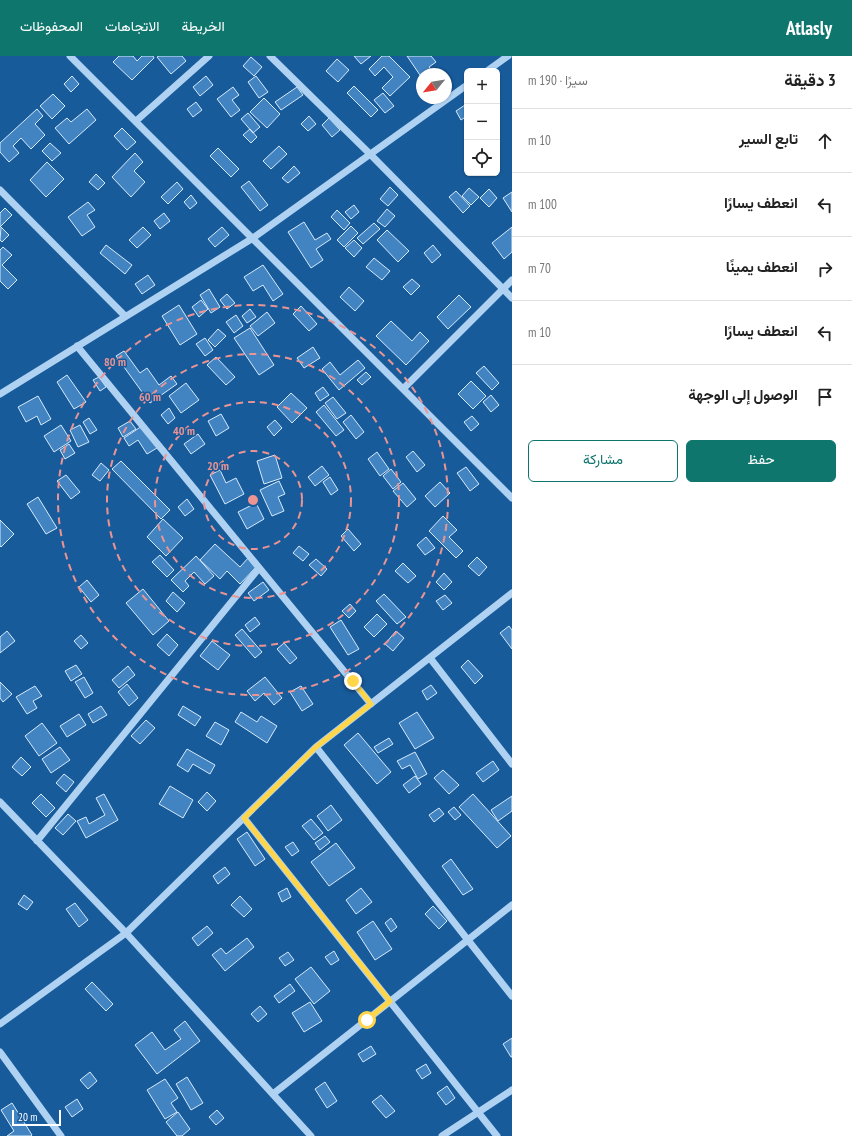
<!DOCTYPE html>
<html lang="ar">
<meta charset="utf-8">
<style>
body{margin:0;font-family:"PT Sans Narrow",Vazirmatn,sans-serif;background:#f6f6f6;color:#222;direction:rtl}
.controls{position:absolute;right:12px;top:12px;display:grid;overflow:hidden;border-radius:6px;box-shadow:0 1px 3px #0004}
.controls button{width:36px;height:36px;display:grid;place-items:center;padding:0;border:0;border-bottom:1px solid #e0e0e0;background:#fff;color:#222;font:20px sans-serif}
.compass{position:absolute;left:416px;top:12px;width:36px;height:36px;border-radius:50%;background:#fff;box-shadow:0 1px 3px #0004;rotate:240deg}
.scale{position:absolute;left:12px;bottom:10px;width:49px;box-sizing:border-box;padding-left:4px;border:2px solid #fff;border-top:0;font-size:11px;line-height:14px;white-space:nowrap;color:#fff;-webkit-text-stroke:3px #185b9b;paint-order:stroke}
.stop{position:absolute;width:12px;height:12px;margin:-9px;border:3px solid #ffd54a;border-radius:50%;background:#fff}
.stop.end{background:#ffd54a;border-color:#fff;box-shadow:0 1px 4px #0008}
.list{margin:0;padding:0;list-style:none}
h2{display:flex;justify-content:space-between;align-items:center;height:52px;margin:0;padding:0 16px;font-size:17px}
h2 small{font-size:13px;font-weight:400;color:#767676}
.list li{display:grid;grid-template-columns:26px 1fr auto;gap:12px;align-items:center;box-sizing:border-box;height:64px;padding:0 16px;border-top:1px solid #e0e0e0}
.list b{display:block;font-size:15px;white-space:nowrap}
.list em{font-size:13px;font-style:normal;color:#767676}
.actions{display:flex;gap:8px;padding:12px 16px}
.actions a{flex:1;padding:9px 0;border:1px solid #0f766e;border-radius:6px;text-align:center;font-size:14px;color:#0f766e}
.actions .main{background:#0f766e;color:#fff}
.icon{flex:none;width:22px;height:22px;fill:none;stroke:currentColor;stroke-width:2;stroke-linecap:round;stroke-linejoin:round}
.map{position:relative;flex:none;width:512px;height:1080px;overflow:hidden;direction:ltr}
header{display:flex;align-items:center;gap:24px;box-sizing:border-box;height:56px;padding:0 20px;background:#0f766e;color:#fff}
header strong{font-size:19px}
nav{display:flex;gap:22px;margin-inline-start:auto;font-size:14px}
main{display:flex}
aside{flex:1;background:#fff}
.map>svg:first-child{display:block}
.building{fill:#4184c1;stroke:#d7eafc}
.lines{fill:none;stroke-linecap:round;stroke-linejoin:round}
.minor{stroke:#afd2f2;stroke-width:7}
.route{stroke:#ffd54a;stroke-width:5}
.ring{fill:none;stroke:#ea9494;stroke-width:2;stroke-dasharray:7 5}
.centre{fill:#ea9494;stroke:#185b9b;stroke-width:2}
.ring-label{font-size:12px;text-anchor:middle;font-weight:bold;fill:#ea9494;stroke:#185b9b;stroke-width:3;stroke-linejoin:round;paint-order:stroke}
</style>
<header>
<strong>Atlasly</strong>
<nav><a>الخريطة</a><a>الاتجاهات</a><a>المحفوظات</a></nav>
</header>
<main>
<aside>
<h2>3 دقيقة<small>سيرًا · 190 m</small></h2>
<ul class="list">
<li><svg class="icon" aria-label="ahead" viewBox="0 0 24 24"><path d="M12 20V5M6 11l6-6 6 6"/></svg><div><b>تابع السير</b></div><em>10 m</em></li>
<li><svg class="icon" aria-label="left" viewBox="0 0 24 24"><path d="M17 20v-9H6M10 6l-5 5 5 5"/></svg><div><b>انعطف يسارًا</b></div><em>100 m</em></li>
<li><svg class="icon" aria-label="right" viewBox="0 0 24 24"><path d="M7 20v-9h11M14 6l5 5-5 5"/></svg><div><b>انعطف يمينًا</b></div><em>70 m</em></li>
<li><svg class="icon" aria-label="left" viewBox="0 0 24 24"><path d="M17 20v-9H6M10 6l-5 5 5 5"/></svg><div><b>انعطف يسارًا</b></div><em>10 m</em></li>
<li><svg class="icon" aria-label="arrive" viewBox="0 0 24 24"><path d="M6 21V4h12l-3 4 3 4H6"/></svg><div><b>الوصول إلى الوجهة</b></div></li>
</ul>
<div class="actions"><a class="main">حفظ</a><a>مشاركة</a></div>
</aside>
<div class="map">
<svg width="512" height="1080" viewBox="0 0 512 1080">
<rect width="100%" height="100%" fill="#185b9b"/>
<path class="building" d="M119,0H133L137,5L142,0H153L154,2L132,24L113,6Z
M159,0H182L186,5L171,18L157,1Z
M354,0H371L361,8Z
M382,0H389L410,21L390,40L382,32L393,21L384,11L375,20L369,13Z
M407,0H431L436,6L429,11L434,18H422V22Z
M251,1L262,11L254,20L243,10Z
M337,3L349,14L338,26L326,15Z
M72,20L79,28L71,36L64,28Z
M206,20L213,29L200,40L193,31Z
M256,20L268,36L259,42L248,26Z
M354,30L378,54L371,61L347,37Z
M233,31L239,39L232,44L240,54L231,61L217,43Z
M297,31L303,39L281,54L275,46Z
M383,37L394,50L385,57L374,44Z
M53,38L65,50L52,63L40,50Z
M264,42L280,58L267,72L250,56Z
M196,46L202,54L193,61L187,53Z
M465,49L467,52V60L461,64L456,55Z
M37,53L43,60L35,68L45,79L31,93L21,82L13,90L19,97L9,106L0,96V87Z
M87,53L96,64L69,88L55,72L67,62L71,66Z
M248,57L260,71L253,77L241,63Z
M309,60L316,68L308,75L301,68Z
M329,62L340,74L332,81L322,69Z
M122,72L136,86L127,94L114,80Z
M250,73L257,81L251,87L243,79Z
M50,87L61,97L52,105L42,95Z
M279,90L287,98L271,113L263,105Z
M218,92L239,113L231,121L210,100Z
M135,97L143,106L134,115L145,126L131,141L112,121Z
M47,106L64,123L46,141L30,124Z
M294,110L300,117L288,127L282,122Z
M96,118L105,127L98,134L89,126Z
M249,125L268,149L260,155L241,131Z
M177,126L183,133L168,148L161,141Z
M390,131L398,139L388,150L380,143Z
M469,132L479,141L471,149L462,140Z
M489,133L497,142L489,151L480,142Z
M456,135L470,150L463,157L449,141Z
M512,136V156L503,142Z
M191,139L197,147L190,153L184,146Z
M88,146L95,154L87,159L95,171L82,180L68,161Z
M354,149L359,156L351,163L345,156Z
M5,152L12,159L0,171V157Z
M387,153L395,160L385,171L377,165Z
M337,154L350,167L344,174L331,161Z
M164,157L170,165L160,173L154,165Z
M304,166L315,184L327,177L331,183L316,193L323,204L311,212L288,176Z
M374,167L380,173L363,188L357,182Z
M351,170L358,177L344,191L337,184Z
M1,171L9,179L2,186L0,184Z
M143,171L151,179L137,192L129,184Z
M222,171L229,179L215,191L208,183Z
M512,171V196L504,203L492,187Z
M387,174L409,195L398,206L377,184Z
M354,184L362,192L354,201L345,192Z
M106,189L132,209L125,218L100,197Z
M433,189L441,199L432,207L424,197Z
M3,191L12,199L2,209L17,224L8,233L0,225V194Z
M374,202L390,215L382,224L366,211Z
M263,209L283,238L273,245L263,229L253,235L244,221Z
M148,219L155,229L142,238L135,228Z
M412,223L420,230L411,239L403,231Z
M349,231L364,245L355,255L340,241Z
M209,233L220,251L211,257L200,239Z
M227,238L235,247L227,253L220,244Z
M459,239L471,251L448,273L437,261Z
M201,244L208,253L199,261L192,251Z
M179,249L197,278L180,289L162,260Z
M301,250L317,268L309,275L293,258Z
M250,253L256,261L247,267L242,260Z
M267,256L275,267L258,280L250,270Z
M236,259L243,270L234,277L226,266Z
M391,265L412,285L420,276L429,285L406,309L376,280Z
M250,272L274,309L259,319L234,282Z
M218,273L226,280L215,291L208,284Z
M205,282L213,294L205,300L196,288Z
M313,291L320,302L304,312L297,302Z
M124,295L140,317L147,312L159,329L171,320L177,328L150,347L116,300Z
M216,301L235,321L226,329L207,309Z
M358,304L365,312L339,334L322,313L330,306L340,319Z
M484,310L499,327L492,334L476,317Z
M366,316L371,321L362,329L357,324Z
M67,319L86,346L74,353L57,326Z
M99,321L106,331L100,335L93,324Z
M471,325L486,340L473,353L458,338Z
M186,327L199,344L181,357L169,340Z
M323,331L329,339L320,345L315,337Z
M291,337L307,352L292,367L277,351Z
M491,339L499,349L491,356L483,346Z
M38,340L51,363L41,369L37,360L26,366L18,351Z
M333,341L346,357L337,363L325,347Z
M324,349L344,374L336,380L316,356Z
M169,352L175,362L168,368L161,359Z
M221,358L229,372L216,380L208,365Z
M351,359L364,376L356,383L343,366Z
M472,360L479,368L471,375L464,366Z
M89,362L97,374L90,378L83,366Z
M275,364L282,372L274,380L267,371Z
M130,365L136,373L123,381L118,372Z
M61,369L71,385L54,396L44,380Z
M80,369L89,386L78,391L70,374Z
M142,370L157,392L147,398L138,384L129,390L124,382Z
M198,378L205,388L191,398L184,388Z
M69,388L75,397L65,403L60,394Z
M413,395L425,409L417,416L406,401Z
M377,396L389,413L380,420L368,403Z
M275,399L282,422L264,428L257,405Z
M121,405L170,454L161,463L112,413Z
M101,407L109,414L100,425L92,419Z
M322,410L329,419L315,430L308,421Z
M466,411L479,428L470,435L457,417Z
M391,413L401,426L393,433L383,420Z
M220,414L226,427L236,422L244,438L225,448L210,419Z
M66,419L80,436L71,443L57,425Z
M330,421L338,434L331,439L323,426Z
M279,425L285,438L278,441L284,455L272,460L260,434Z
M440,426L450,437L435,451L425,440Z
M403,427L416,443L407,451L393,435Z
M38,441L57,472L46,478L27,448Z
M187,443L194,453L185,460L178,451Z
M256,447L264,463L247,473L238,456Z
M443,460L457,474L449,481L463,495L456,502L429,475Z
M163,463L183,482L166,500L147,481Z
M0,464L14,478L1,491L0,490Z
M348,473L361,488L354,495L341,480Z
M426,481L435,492L425,499L417,489Z
M215,488L240,511L249,501L258,509L240,528L227,515L220,523L200,504Z
M299,490L309,498L303,505L293,497Z
M160,499L174,514L167,521L152,506Z
M196,500L214,520L205,528L194,516L185,525L189,530L183,536L171,524Z
M477,501L487,511L479,520L468,510Z
M316,503L327,513L321,520L309,509Z
M403,507L416,520L408,527L395,515Z
M444,517L452,526L444,534L436,526Z
M87,524L99,539L91,546L79,531Z
M263,526L269,534L254,545L248,537Z
M143,533L169,565L153,579L126,547Z
M173,536L185,547L177,556L166,545Z
M384,538L406,561L397,568L376,545Z
M445,539L452,547L443,554L436,545Z
M350,548L356,555L349,562L342,555Z
M377,558L387,568L374,581L364,571Z
M255,561L260,568L250,576L245,569Z
M341,564L359,593L348,599L330,571Z
M509,570L512,574V593L500,577Z
M242,573L262,596L255,602L235,579Z
M7,575L15,585L0,597V581Z
M396,575L404,582L393,595L385,588Z
M167,578L178,589L169,600L157,589Z
M81,579L88,587L81,593L74,585Z
M212,585L230,599L218,614L200,600Z
M284,587L297,602L290,608L277,593Z
M468,604L483,620L475,628L461,611Z
M76,609L82,618L71,625L65,615Z
M128,610L135,619L119,632L112,624Z
M84,621L93,637L85,642L75,626Z
M265,621L282,642L274,649L264,637L255,645L247,635Z
M0,626L12,638L3,646L0,642Z
M127,628L138,642L129,650L118,636Z
M431,629L437,637L427,644L422,635Z
M35,630L42,640L33,645L37,652L27,658L16,641Z
M301,630L313,648L302,655L290,636Z
M101,650L107,659L93,667L88,658Z
M183,650L201,661L195,670L178,659Z
M241,656L257,666L261,660L277,670L267,687L235,666Z
M417,656L434,682L415,693L399,667Z
M79,658L86,669L67,681L60,670Z
M146,664L155,672L140,688L131,680Z
M215,666L229,674L221,689L206,680Z
M42,667L57,687L39,700L25,680Z
M358,677L391,716L377,728L344,689Z
M389,682L393,688L378,697L374,691Z
M60,691L70,704L51,717L42,703Z
M187,693L215,709L210,718L193,708L188,716L177,709Z
M415,696L427,718L418,723L410,709L402,713L397,705Z
M21,701L31,711L22,720L12,711Z
M493,705L499,714L483,726L476,717Z
M443,714L459,729L449,738L434,722Z
M64,718L74,726L66,736L56,727Z
M415,720L421,728L409,737L403,729Z
M170,730L193,744L183,762L159,748Z
M207,736L216,745L207,755L198,746Z
M41,738L55,752L46,761L32,747Z
M104,738L118,764L86,782L77,765L86,761L89,768L105,759L96,742Z
M473,738L511,780L497,792L459,751Z
M512,740V755L498,765L491,754Z
M331,749L342,764L328,775L317,760Z
M454,751L461,759L455,764L448,756Z
M439,752L444,758L434,766L429,759Z
M68,758L76,765L63,779L55,772Z
M311,763L323,777L314,784L302,770Z
M247,776L265,803L255,810L237,783Z
M325,780L330,786L320,794L315,787Z
M293,786L299,795L292,800L285,791Z
M336,787L355,812L329,830L311,806Z
M451,803L473,833L463,839L442,810Z
M225,811L230,818L218,828L213,820Z
M287,832L291,841L282,846L278,837Z
M361,832L372,846L356,858L346,844Z
M24,839L33,846L27,854L18,848Z
M240,840L252,853L244,861L231,849Z
M75,847L88,864L79,871L66,853Z
M433,850L447,865L439,873L425,858Z
M391,862L397,871L391,876L385,867Z
M373,865L392,893L375,904L357,876Z
M207,870L213,877L198,890L192,882Z
M247,882L254,891L225,915L212,899L221,892L226,898Z
M334,895L339,904L331,909L325,901Z
M288,896L294,904L285,910L279,902Z
M311,911L330,935L314,948L295,923Z
M92,926L113,948L106,955L85,933Z
M290,928L295,935L279,947L274,940Z
M310,946L322,965L304,976L292,957Z
M260,950L267,958L258,966L251,958Z
M185,965L200,985L157,1018L135,989L152,976L165,994L181,983L174,974Z
M512,982V1001H511L503,988Z
M371,990L376,998L363,1006L358,998Z
M426,1008L431,1017L422,1023L416,1014Z
M90,1016L97,1025L88,1033L80,1024Z
M187,1021L203,1047L191,1054L176,1028Z
M165,1023L178,1042L171,1047L177,1056L165,1063L147,1034Z
M325,1026L337,1045L327,1052L315,1033Z
M447,1030L455,1042L446,1049L437,1037Z
M381,1039L395,1055L386,1062L372,1046Z
M77,1043L83,1053L72,1061L65,1051Z
M12,1047L32,1079L31,1080H7L14,1075L1,1054Z
M217,1054L224,1062L216,1069L209,1061Z
M178,1056L190,1073L182,1080H177L166,1066Z"/>
<g class="lines">
<path class="minor" d="M70,0L512,442
M270,0L370,98L512,242
M487,15L508,0
M136,65L209,0
M0,134L125,260
M77,290L371,648
M403,333L512,224
M0,338L253,182L467,29
M430,602L512,708
M316,691L512,940
M0,746L126,877L311,1080
M244,762L497,1080
M37,785L259,512
M0,968L126,877L316,691L512,537
M0,996L61,1080
M273,1038L512,849
M442,1080L512,1034"/>
</g>
<g class="lines">
<path class="route" d="M353,625L371,648L316,691L244,762L390,945L367,964"/>
</g>
<g class="ring">
<circle cx="253" cy="444" r="49"/>
<circle cx="253" cy="444" r="98"/>
<circle cx="253" cy="444" r="146"/>
<circle cx="253" cy="444" r="195"/>
</g>
<circle cx="253" cy="444" r="6" class="centre"/>
<g class="ring-label">
<text x="115" y="310">80 m</text>
<text x="150" y="345">60 m</text>
<text x="184" y="379">40 m</text>
<text x="218" y="414">20 m</text>
</g>
</svg>
<div class="controls">
<button>+</button>
<button>−</button>
<button><svg class="icon" aria-label="locate" viewBox="0 0 24 24"><circle cx="12" cy="12" r="6"/><path d="M12 2v4M12 18v4M2 12h4M18 12h4"/></svg></button>
</div>
<svg class="compass" viewBox="-18 -18 36 36"><path d="M0-13l5 13h-10z" fill="#e53935"/><path d="M0 13l5-13h-10z" fill="#767676"/></svg>
<div class="scale">20 m</div>
<div class="stop" style="left:367px;top:964px"></div>
<div class="stop end" style="left:353px;top:625px"></div>
</div>
</main>
